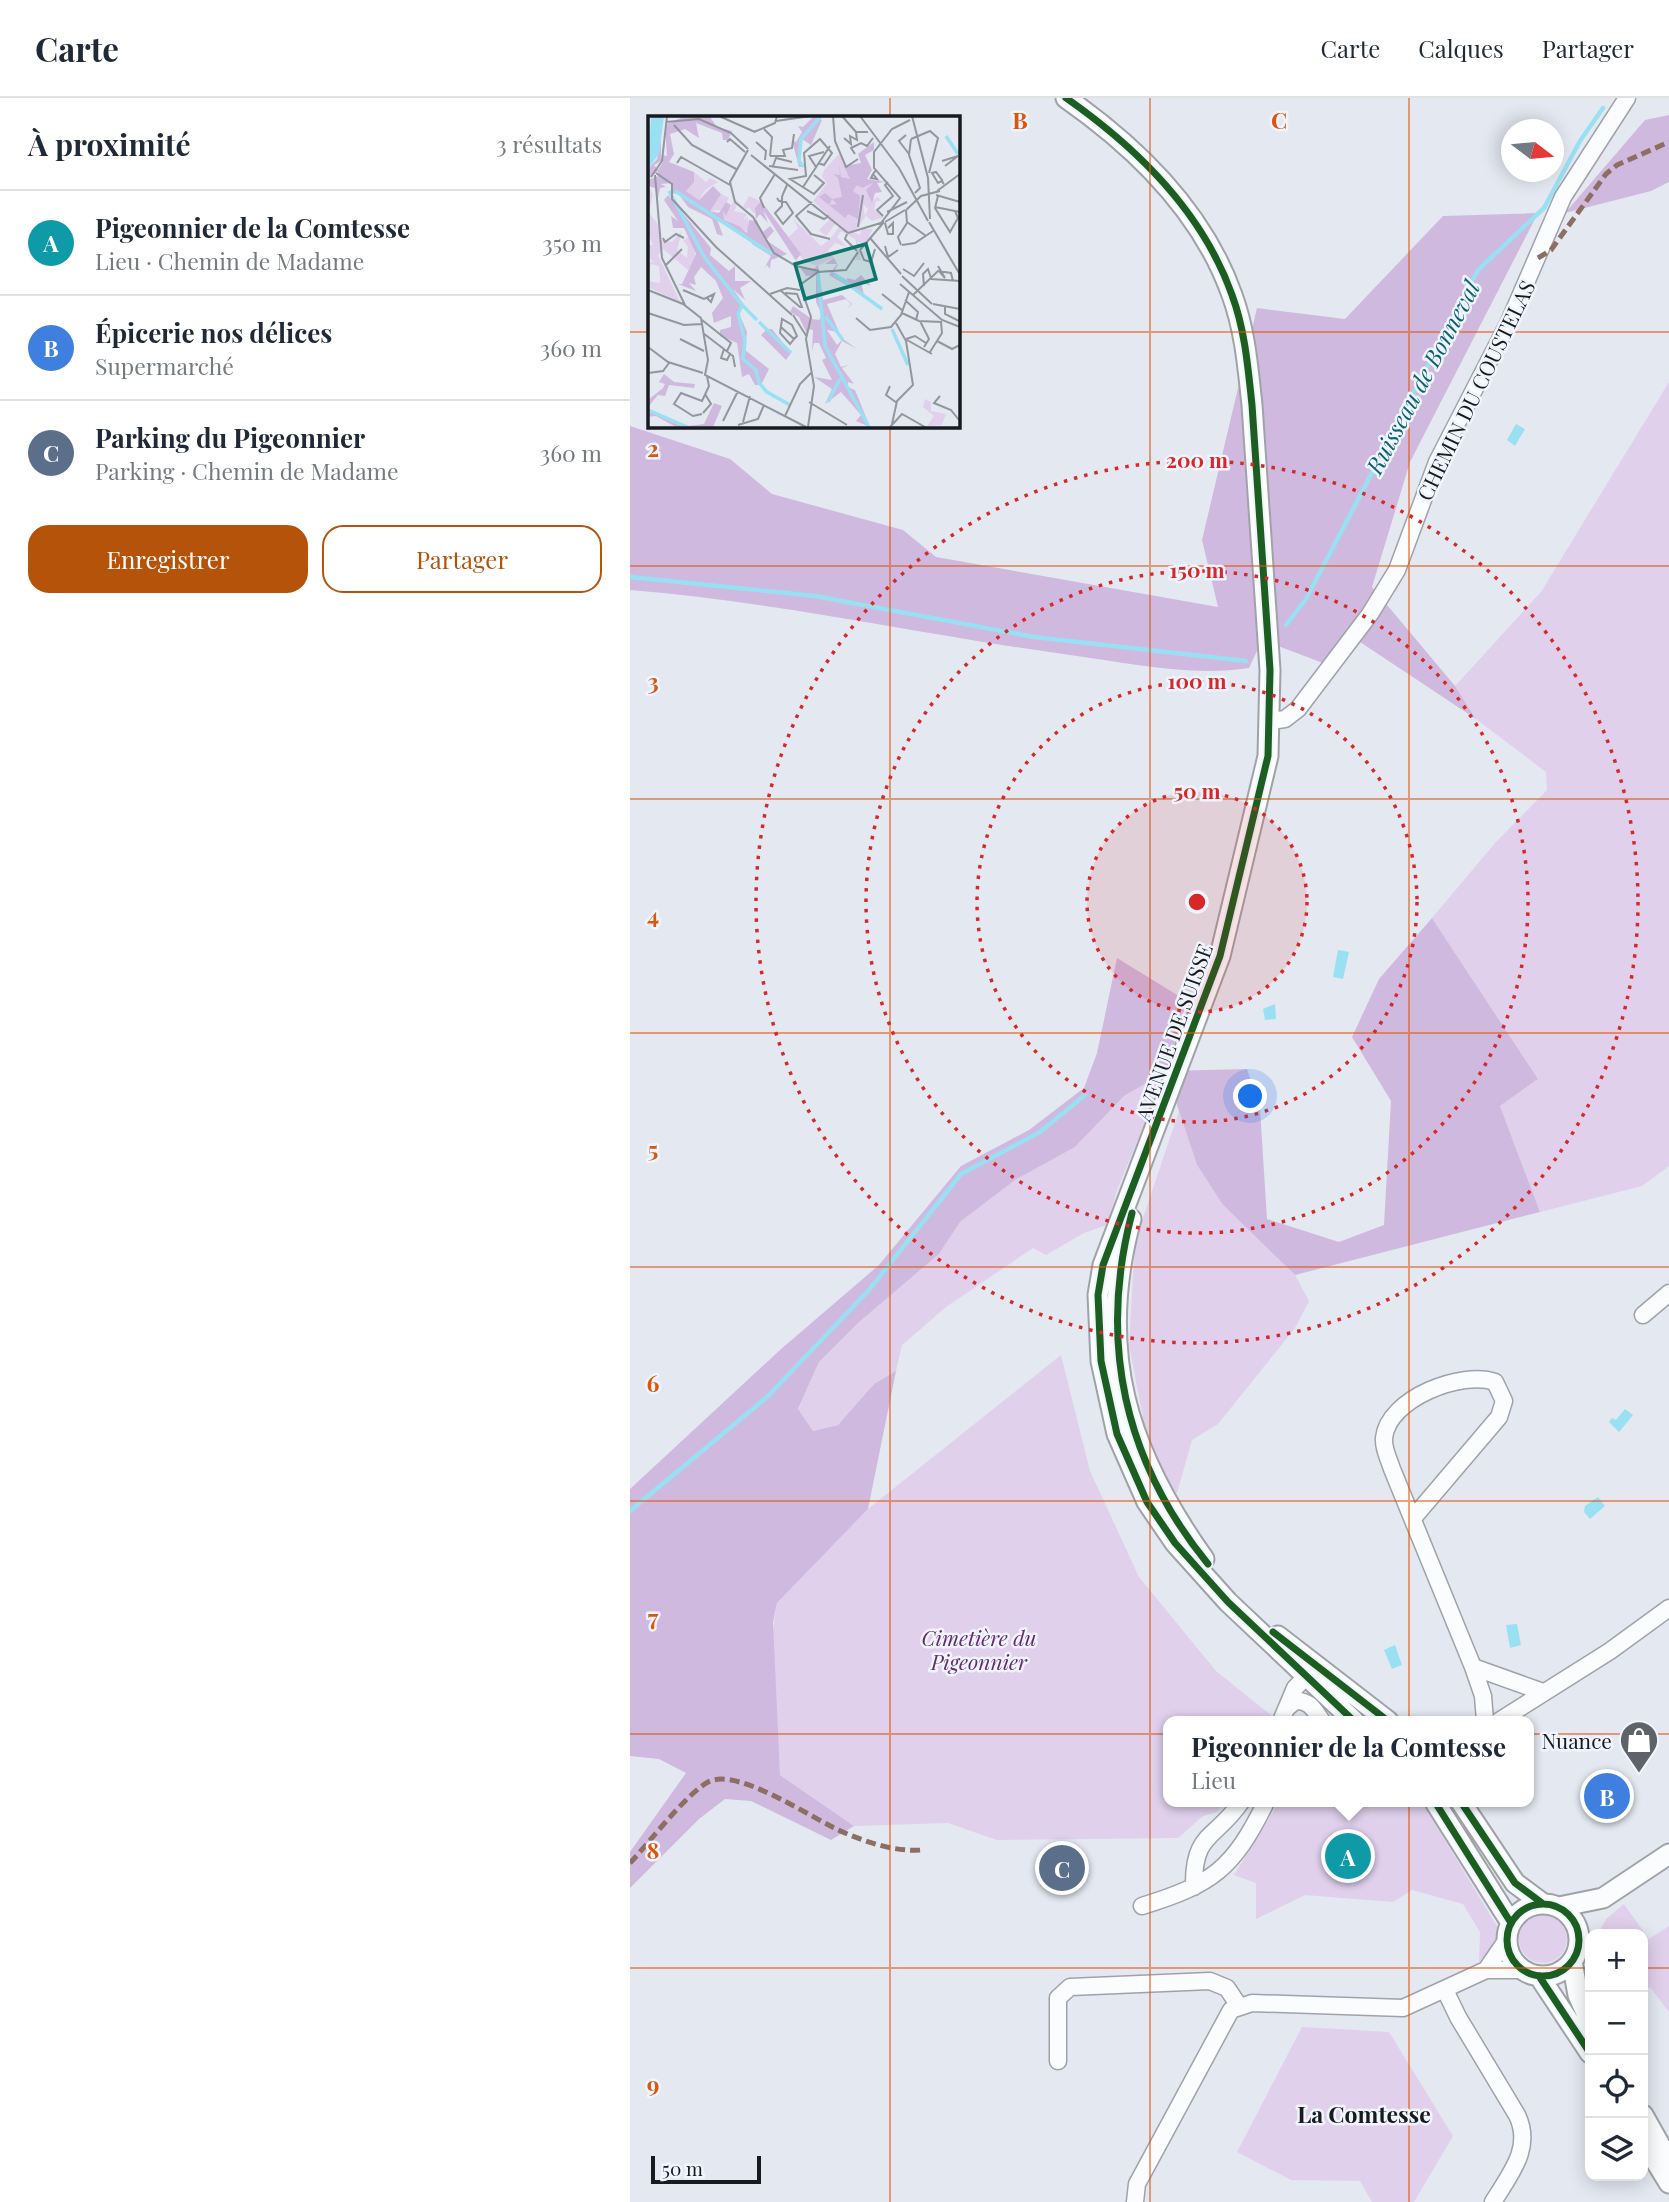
<!DOCTYPE html>
<html lang="fr">
<meta charset="utf-8">
<style>
body{margin:0;font-family:"Playfair Display",serif;background:#f6f6f7;color:#1f2937}
.controls{position:absolute;right:21px;bottom:21px;display:grid;overflow:hidden;border-radius:14px;box-shadow:0 4px 18px #0003}
.controls button{width:63px;height:63px;display:grid;place-items:center;padding:0;border:0;border-bottom:2px solid #e0e1e3;background:#fff;color:#1f2937;font:35px sans-serif}
.compass{position:absolute;left:871px;top:21px;width:63px;height:63px;border-radius:50%;background:#fff;box-shadow:0 4px 18px #0003;rotate:106deg}
.scale{position:absolute;left:21px;bottom:18px;width:110px;box-sizing:border-box;padding-left:7px;border:4px solid #171a1f;border-top:0;font-size:19px;line-height:24px;white-space:nowrap;color:#171a1f;-webkit-text-stroke:5px #eff4fd;paint-order:stroke}
.you{position:absolute;left:621px;top:999px;width:24px;height:24px;margin:-18px;border:5px solid #fff;border-radius:50%;background:#1a73e8;box-shadow:0 0 0 10px #1a73e833}
.badge{display:grid;place-items:center;width:46px;height:46px;border-radius:50%;background:#b45309;color:#fff;font-size:23px;font-weight:700}
.pin{position:absolute;translate:-50% -50%;border:4px solid #fff;box-shadow:0 2px 7px #0006}
.popup{position:absolute;left:533px;top:1618px;width:371px;height:91px;box-sizing:border-box;display:grid;place-content:center;border-radius:14px;background:#fff;filter:drop-shadow(0 2px 5px #0005);font-size:23px;white-space:nowrap;color:#747a83}
.popup b{font-size:26px;color:#1f2937}
.popup::after{content:'';position:absolute;left:50%;top:100%;margin-left:-14px;border:14px solid transparent;border-top-color:#fff}
.list{margin:0;padding:0;list-style:none}
h2{display:flex;justify-content:space-between;align-items:center;height:91px;margin:0;padding:0 28px;font-size:30px}
h2 small{font-size:23px;font-weight:400;color:#747a83}
.list li{display:grid;grid-template-columns:46px 1fr auto;gap:21px;align-items:center;box-sizing:border-box;height:105px;padding:0 28px;border-top:2px solid #e0e1e3}
.list b{display:block;font-size:26px;white-space:nowrap}
.list p{margin:0;font-size:23px;white-space:nowrap;color:#747a83}
.list em{font-size:23px;font-style:normal;color:#747a83}
.actions{display:flex;gap:14px;padding:21px 28px}
.actions a{flex:1;padding:16px 0;border:2px solid #b45309;border-radius:21px;text-align:center;font-size:24px;color:#b45309}
.actions .main{background:#b45309;color:#fff}
.icon{flex:none;width:38px;height:38px;fill:none;stroke:currentColor;stroke-width:2;stroke-linecap:round;stroke-linejoin:round}
.map{position:relative;flex:none;width:1039px;height:2104px;overflow:hidden}
header{display:flex;align-items:center;gap:42px;box-sizing:border-box;height:98px;padding:0 35px;background:#fff;border-bottom:2px solid #e0e1e3}
header strong{font-size:33px}
nav{display:flex;gap:38px;margin-inline-start:auto;font-size:24px}
main{display:flex}
aside{flex:1;background:#fff}
.map>svg:first-child{display:block}
.green{fill:#e0d0ec}
.forest{fill:#d0b9de}
.water{fill:#99e0f2}
.lines{fill:none;stroke-linecap:round;stroke-linejoin:round}
.stream{stroke:#99e0f2;stroke-width:4.5}
.minor-casing{stroke:#9fa2a9;stroke-width:19}
.tertiary-casing{stroke:#9fa2a9;stroke-width:23}
.minor{stroke:#fbfcfd;stroke-width:16}
.tertiary{stroke:#fbfcfd;stroke-width:19}
.quiet{stroke:#8d6e63;stroke-width:5;stroke-dasharray:10 5;stroke-linecap:butt}
.cycleway-casing{stroke:#eff4fd;stroke-width:11}
.cycleway{stroke:#1b5e20;stroke-width:7}
.grid{fill:none;stroke:#de560d;stroke-width:2;stroke-opacity:0.55}
.ring{fill:none;stroke:#d62828;stroke-width:3.5;stroke-dasharray:3.5 7}
.labels{text-anchor:middle;dominant-baseline:central;stroke-width:5;stroke-linejoin:round;paint-order:stroke}
.street-label{font-size:21px;fill:#171a1f;stroke:#eff4fd}
.park-label{font-size:21px;font-style:italic;fill:#642c74;stroke:#eff4fd}
.poi-label{font-size:21px;fill:#171a1f;stroke:#eff4fd;text-anchor:end}
.water-label{font-size:23px;font-style:italic;fill:#0d6272;stroke:#eff4fd}
.neighbourhood-label{font-size:23px;font-weight:bold;fill:#171a1f;stroke:#eff4fd}
.inset-river{fill:none;stroke:#99e0f2;stroke-width:3.5}
.inset-road{fill:none;stroke:#92969d;stroke-width:2}
.view{fill:#0f766e;fill-opacity:0.15;stroke:#0f766e;stroke-width:3.5}
.inset-edge{fill:none;stroke:#171a1f;stroke-width:3.5}
.grid-label{font-size:23px;text-anchor:middle;font-weight:bold;fill:#de560d;stroke:#eff4fd;stroke-width:5;stroke-linejoin:round;paint-order:stroke}
.centre{fill:#d62828;stroke:#eff4fd;stroke-width:3.5}
.ring-label{font-size:21px;text-anchor:middle;font-weight:bold;fill:#d62828;stroke:#eff4fd;stroke-width:5;stroke-linejoin:round;paint-order:stroke}
</style>
<header>
<strong>Carte</strong>
<nav><a>Carte</a><a>Calques</a><a>Partager</a></nav>
</header>
<main>
<aside>
<h2>À proximité<small>3 résultats</small></h2>
<ul class="list">
<li><span class="badge" style="background:#0f9aa8">A</span><div><b>Pigeonnier de la Comtesse</b><p>Lieu · Chemin de Madame</p></div><em>350 m</em></li>
<li><span class="badge" style="background:#3f7fe0">B</span><div><b>Épicerie nos délices</b><p>Supermarché</p></div><em>360 m</em></li>
<li><span class="badge" style="background:#5c6f8a">C</span><div><b>Parking du Pigeonnier</b><p>Parking · Chemin de Madame</p></div><em>360 m</em></li>
</ul>
<div class="actions"><a class="main">Enregistrer</a><a>Partager</a></div>
</aside>
<div class="map">
<svg width="1039" height="2104" viewBox="0 0 1039 2104">
<rect width="100%" height="100%" fill="#e4e8f1"/>
<path class="green" d="M1039,284V1068L1012,1088L910,1114L870,1008L908,981L802,820L865,745L917,692L916,674L846,621L825,588L911,494Z
M536,974L487,1092L477,1127L454,1135L416,1157L403,1150L316,1209L272,1247L266,1273L244,1286L208,1327L183,1333L168,1312L189,1264L228,1225L309,1156L330,1124L385,1082L445,1049L494,998Z
M549,1013L567,1067L593,1107L665,1177L679,1203L665,1230L588,1326L562,1342L547,1395L540,1391L516,1335L499,1247L505,1144Z
M431,1257L460,1373L509,1479L586,1573L642,1618L639,1623H538V1704H596L587,1714L573,1718L548,1740L367,1742L318,1725L224,1728L150,1677C146,1621 136,1561 147,1505L238,1411Z
M649,1704H792L868,1830L864,1847L849,1864L850,1834L833,1806L782,1792L763,1804L675,1797L626,1821V1785L604,1777Z
M994,1806L1019,1841L1039,1828V1914L1020,1889L1013,1893V1836H968L976,1821Z
M889 1841a24 24 0 1 1 48 0a24 24 0 1 1-48 0Z
M672,1929L759,1934L823,2038L784,2104H742L730,2083L661,2082L607,2054Z"/>
<path class="forest" d="M1039,17V84L1021,93L935,115L1015,22Z
M908,115L780,364L742,489L825,588L846,621L721,538L693,565L632,542L619,570C562,579 498,565 440,557C293,537 148,504 0,492V328L100,361L142,396L273,432L306,459L588,509L572,442L627,210L715,221L813,118Z
M802,820L908,981L870,1008L910,1114L665,1177L593,1107L567,1067L536,974L494,998L445,1049L385,1082L330,1124L309,1156L228,1225L189,1264L168,1311L183,1333L208,1327L244,1286L266,1273L238,1411L147,1505L143,1524L150,1677L224,1728L201,1742L121,1703L95,1701L69,1721L0,1790V1754L56,1675L29,1661L0,1658V1391L150,1252L249,1167L331,1068L399,1032L454,990L467,955L487,860L557,903L536,973L617,971L630,1011L637,1121L709,1144L754,1127L761,1003L722,939L749,881Z"/>
<path class="water" d="M886,326L895,331L885,348L877,342Z
M708,852L719,854L713,881L703,879Z
M645,906L646,921L635,922L633,911Z
M995,1311L1003,1317L989,1334L979,1324L982,1320L986,1322Z
M968,1399L975,1408L960,1421L954,1414L955,1408Z
M887,1526L891,1547L880,1550L876,1527Z
M765,1547L772,1567L762,1571L754,1552Z"/>
<g class="lines">
<path class="stream" d="M0,479L185,498L404,539L616,563
M656,527L676,501L848,172L914,110L950,43L973,10
M0,1413L137,1299L239,1192L331,1076L410,1034L455,997"/>
<g class="minor-casing">
<path id="minor" d="M640,623L655,621L668,611L740,516L767,472L807,364L879,224L933,99L997,0
M1013,1217L1039,1195
M784,1419L869,1319L874,1303L865,1284C833,1272 758,1300 754,1340C753,1351 759,1361 762,1371L843,1569L853,1598L855,1623
M843,1569L913,1594
M657,1610L665,1603C680,1602 684,1612 692,1623
M651,1623L665,1590L684,1570
M869,1623L980,1553L1039,1510
M564,1789C563,1734 585,1742 611,1704
M512,1808C583,1786 603,1771 636,1704
M856,1872H893
M815,1892L828,1919L887,2017C903,2050 880,2076 863,2104
M428,1963V1900L440,1889L580,1883L597,1890L609,1908
M505,2104L507,2086L601,1912L622,1905L773,1910L856,1872L876,1843"/>
</g>
<g class="tertiary-casing">
<path id="tertiary" d="M436,0C506,49 573,115 602,197C615,232 618,270 622,307L640,572L638,658L590,858L473,1167L468,1197L471,1263L487,1336L517,1404L545,1445L598,1504L724,1623
M501,1121C465,1253 497,1353 574,1461
M648,1538L758,1623
M805,1704L881,1825
M831,1704L885,1785L912,1805
M877 1842a36 36 0 1 1 72 0a36 36 0 1 1-72 0Z
M929,1809L973,1800L1039,1756
M942,1863L948,1897L960,1924
M909,1878L960,1955
M1013,2017L1039,2063
M1020,2054L1039,2085"/>
</g>
<use href="#minor" class="minor"/>
<use href="#tertiary" class="tertiary"/>
<path class="quiet" d="M908,160L921,152L976,76L987,67L1039,44
M0,1765C19,1745 55,1697 78,1684C108,1668 185,1723 215,1735C239,1745 266,1754 292,1752"/>
<g class="cycleway-casing">
<path id="cycleway" d="M436,0C506,49 573,115 602,197C615,232 618,270 622,307L640,572L638,658L590,858L473,1167L468,1197L471,1263L487,1336L517,1404L545,1445L598,1504L724,1623
M502,1115C468,1244 494,1363 578,1466
M643,1534L758,1623
M805,1704L881,1825
M831,1704L885,1785L912,1805
M877 1842a36 36 0 1 1 72 0a36 36 0 1 1-72 0Z
M909,1878L960,1955"/>
</g>
<use href="#cycleway" class="cycleway"/>
</g>
<path class="grid" d="M260,0V19M520,0V2104M779,0V2104M0,234H19M327,234H1039M260,327V2104M0,468H1039M0,701H1039M0,935H1039M0,1169H1039M0,1403H1039M0,1636H1039M0,1870H960M1013,1870H1039"/>
<circle cx="567" cy="804" r="110" fill="#d62828" fill-opacity=".12"/>
<g class="ring">
<circle cx="567" cy="804" r="110"/>
<circle cx="567" cy="804" r="220"/>
<circle cx="567" cy="804" r="331"/>
<circle cx="567" cy="804" r="441"/>
</g>
<defs>
<g id="shop-pin" transform="scale(2.0125)"><path d="M0 17L-7.5 6A9.5 9.5 0 1 1 7.5 6Z" fill="#5f6268" stroke="#eff4fd"/><path d="M-5-2.5h2.3a2.7 3.5 0 0 1 5.4 0H5L5.5 6h-11ZM-1.5-2.5h3a1.5 2.3 0 0 0-3 0Z" fill="#fff"/></g>
</defs>
<g fill-rule="evenodd">
<use href="#shop-pin" x="1009" y="1642"/>
</g>
<g class="labels">
<g class="street-label">
<text transform="translate(845 292) rotate(-64)">CHEMIN DU COUSTELAS</text>
<text transform="translate(543 934) rotate(-70)">AVENUE DE SUISSE</text>
</g>
<g class="park-label">
<text x="349" y="1539">Cimetière du<tspan x="349" dy="24">Pigeonnier</tspan></text>
</g>
<g class="poi-label">
<text x="982" y="1642">Nuance</text>
</g>
<g class="water-label">
<text transform="translate(792 279) rotate(-62)">Ruisseau de Bonneval</text>
</g>
<g class="neighbourhood-label">
<text x="734" y="2015">La Comtesse</text>
</g>
</g>
<g transform="translate(18 18)">
<rect width="312" height="312" fill="#e4e8f1"/>
<path d="M191,38L213,72L225,67V84L230,81L233,85H228L226,94L236,101L224,105L217,99L220,93L215,88L217,101L206,117L212,119L214,113H225L217,128L210,126L213,144H207L210,133L207,123L193,115L189,121L199,131L187,127L180,135L186,142L169,150L156,145L131,110L141,121L150,112L145,103L173,130L182,123L191,111L188,107L178,120L171,114L183,102L165,85L179,67L174,61L176,54ZM46,56L58,66L62,62L70,66L57,74L51,84L37,75ZM0,70L5,78L1,97L9,107L13,124L24,126L34,115L29,134L39,142L40,130L35,125L40,121L46,130L47,143L40,154L15,133L10,139L32,186L0,171V165L12,167V162L11,150L3,148L0,159V146H6L0,141V129H5L0,117ZM73,78L81,82L75,92L78,98L87,83L95,91L101,80L112,85L106,98L101,91L99,93L89,89L86,95L99,98L95,104L100,101V116L76,104L74,94L61,95ZM277,283L283,286V295L298,298L294,309L279,310L286,300L275,291Z" fill="#e0d0ec"/>
<path d="M37,0L62,1L69,11L84,15L80,24H75L74,17L48,7L51,22L37,13L22,18L26,38L21,46L46,56V66L38,75L51,84L65,70L73,78L62,95L71,97L78,86L83,89L78,100L75,94L76,104L91,110L99,117L101,104L108,105L107,92L113,85L153,138L148,144L152,151L115,94L120,107L112,98L108,103L112,111L115,116L122,110L126,115L118,124L139,138L123,144L122,153L119,149L116,153L123,140L104,128L106,125L69,103L75,120L69,118L64,103L40,91L30,77L24,78L23,67L13,68L18,71L12,72L10,82L7,72L0,70V64L10,60V55L0,63V53L9,43L13,24V45L6,49L10,54L15,46L14,39L19,40L17,9ZM166,0L174,4L163,29L154,23L152,45L157,51H151L144,24L148,26L154,16L150,10L155,11ZM226,26V34L217,39L224,54L219,63L237,66L229,67L234,76L227,77L224,87L218,74L225,67L214,72L209,69L205,75L212,80L210,103L200,98L197,102L171,81L177,77L184,83L181,89L189,88L184,83L194,81L190,62L185,58L192,59L191,46L193,61L202,63L196,50L213,47L210,38ZM20,79L63,132L62,139L81,155L87,150V165H103L92,172L97,184L85,173L99,193L93,190L90,195L99,216L97,234L121,253L113,269H107L101,258L94,261L89,227L72,220V214L83,211V200L66,207L64,197L75,182L68,165L53,151L46,161L48,169L41,167L48,175L30,168H34L48,138L36,112H25L23,100L30,105L16,84ZM186,142L190,149L185,156L200,165L198,162L207,164L213,159L223,170L213,166L216,179L228,187L181,159L189,148H177ZM170,149L175,184L194,179L204,188L199,193L203,188L198,183L179,188L191,216L179,214L189,229L195,223L209,233L194,225L187,238L193,251L201,249L194,252L206,268L200,266V271L207,274L222,311L208,305L213,299L193,276L177,288L184,273L166,261L184,264L174,244L178,242L171,227H166L164,235L165,214L160,213L159,218L151,201L142,196L145,190L164,203L171,204L174,199L168,186V159L158,160L152,151L166,153ZM119,213H124L143,237L138,244L113,219ZM16,258L26,266L47,268L46,272L21,269L17,280L10,279L0,291V284L15,272L17,268L11,266ZM66,287L74,290L65,311H28L8,300L0,301V293L40,310L56,308Z" fill="#d0b9de"/>
<path d="M3,0H16L11,38L0,53Z" fill="#99e0f2"/>
<path class="inset-river" d="M298,20L310,38M156,51L151,45L153,23L173,0M21,75L57,142L94,189L90,198L97,225L95,243L108,254L111,267L119,276L142,289M27,75L124,138M170,158L177,230L221,311M186,158L234,193M94,189L109,204M177,200L195,224M111,206L143,237M244,213L260,249M180,286L192,263M0,294L39,311"/>
<path class="inset-road" d="M71,0L107,16M185,0L187,25L198,51L210,43M194,0L208,16M212,0L251,52L280,105M264,0L280,62L282,103M128,5L163,0M18,6L51,3L83,17L100,33M26,9L44,29L90,54M116,13L124,21L122,40M106,16L127,7L129,0M258,19L251,25L261,38M196,22L203,28L202,20L209,24L208,16H220M263,23L282,15L290,22L281,57M263,23L261,39L272,72L267,77M79,26L82,23L97,36M108,26L118,35L117,44M100,34L82,66L87,86L105,101L126,137L148,150L171,155M207,38L203,32L213,27L219,30L225,22M103,39L200,117M122,40H137L135,34L144,32L146,18M294,45L310,40L297,50M29,47L33,41L82,69M121,50L150,54M125,50L128,42L144,46M168,51L161,40L176,36M8,57L24,68V83L68,131L144,199M225,58L229,63L223,62L225,58L228,54M7,59L14,142L37,189M166,59L176,67L166,78L142,63L158,60L156,37L172,23L184,37L176,49L170,47M3,61L14,45L19,0M294,65L290,67L284,57L288,56L294,64L295,67L296,68M155,71L182,30M289,75L312,58M288,79L312,86M290,80L287,92L302,116L310,102L307,95M129,82L131,85H132L134,86H138L145,97L135,108L127,97L134,90V81L135,78L139,69M164,86L148,100L163,118L182,123M287,91L312,96M116,92L112,82L127,58M258,94L273,80L292,75M159,95L176,103L181,100M239,96L259,86M235,100L229,94L245,80L237,69L240,66M237,106L257,94M259,106L278,120M281,106L311,157M233,107L252,82L226,52V36L244,13L262,4M237,107L240,118H245V107L240,112M210,111L215,79M200,117L236,106M199,118L197,123L209,135M15,122L17,126L28,118L36,122M222,122L253,158M253,129L250,121L259,107L258,94M254,129L267,127L285,115M237,130L240,141L250,134M212,134L236,106M212,134L216,144L223,146L227,133M17,150L34,133M290,150L297,162L291,155M255,153L266,160L276,147M254,160L284,188M283,163L312,165M252,168L294,204L312,211M276,170L275,158L280,153L283,162M0,174L35,188L53,202L60,244L57,259L158,311M35,174L56,183M132,174L152,191H154L149,178L137,177M122,178L139,172L152,174M234,178L254,194M265,179L290,155L303,157L305,165M56,183L66,178L63,186L59,182M257,184L270,196L268,204M285,188L312,193M297,191V198L311,205M0,197L36,209L54,208M254,197L271,205L294,206M145,199L159,221M208,202L222,214L243,211L253,199L261,176M54,204L83,227L79,235M272,205L281,223L276,231M133,211L146,223L149,220L144,209L134,203L132,217L142,228L146,223M55,217L85,240L87,251M32,223L56,235M258,223L267,220L278,227M259,224L284,238M289,225L304,233L312,229M0,231L20,246L55,257M76,233L73,242L79,244L82,238M282,236L294,217L293,206M0,257L15,255L21,247M242,270L238,279L249,287M292,280L286,287L303,294L311,304M161,286L199,309M55,297L63,288L57,278M54,298L45,300L26,288L33,277L54,285L61,270L59,260M137,300L152,268L164,256M75,305L90,275M95,306L102,280M244,308L249,285L265,269L258,225L248,207M90,309L110,303L116,289M160,311L166,270L158,223L163,201L152,169L170,156L198,154L210,136M242,311L254,298L277,311"/>
<path class="view" d="M218,128L228,163L157,183L147,148Z"/>
<rect width="312" height="312" class="inset-edge"/>
</g>
<g class="grid-label">
<text x="390" y="31">B</text>
<text x="649" y="31">C</text>
<text x="23" y="359">2</text>
<text x="23" y="592">3</text>
<text x="23" y="826">4</text>
<text x="23" y="1060">5</text>
<text x="23" y="1294">6</text>
<text x="23" y="1528">7</text>
<text x="23" y="1761">8</text>
<text x="23" y="1995">9</text>
</g>
<circle cx="567" cy="804" r="10" class="centre"/>
<g class="ring-label">
<text x="567" y="370">200 m</text>
<text x="567" y="480">150 m</text>
<text x="567" y="591">100 m</text>
<text x="567" y="701">50 m</text>
</g>
</svg>
<div class="controls">
<button>+</button>
<button>−</button>
<button><svg class="icon" aria-label="locate" viewBox="0 0 24 24"><circle cx="12" cy="12" r="6"/><path d="M12 2v4M12 18v4M2 12h4M18 12h4"/></svg></button>
<button><svg class="icon" aria-label="layers" viewBox="0 0 24 24"><path d="M12 4l9 5-9 5-9-5zM3 14l9 5 9-5"/></svg></button>
</div>
<svg class="compass" viewBox="-18 -18 36 36"><path d="M0-13l5 13h-10z" fill="#e53935"/><path d="M0 13l5-13h-10z" fill="#747a83"/></svg>
<div class="scale">50 m</div>
<div class="you"></div>
<div class="pin badge" style="left:718px;top:1758px;background:#0f9aa8">A</div>
<div class="popup"><b>Pigeonnier de la Comtesse</b>Lieu</div>
<div class="pin badge" style="left:977px;top:1698px;background:#3f7fe0">B</div>
<div class="pin badge" style="left:432px;top:1770px;background:#5c6f8a">C</div>
</div>
</main>
